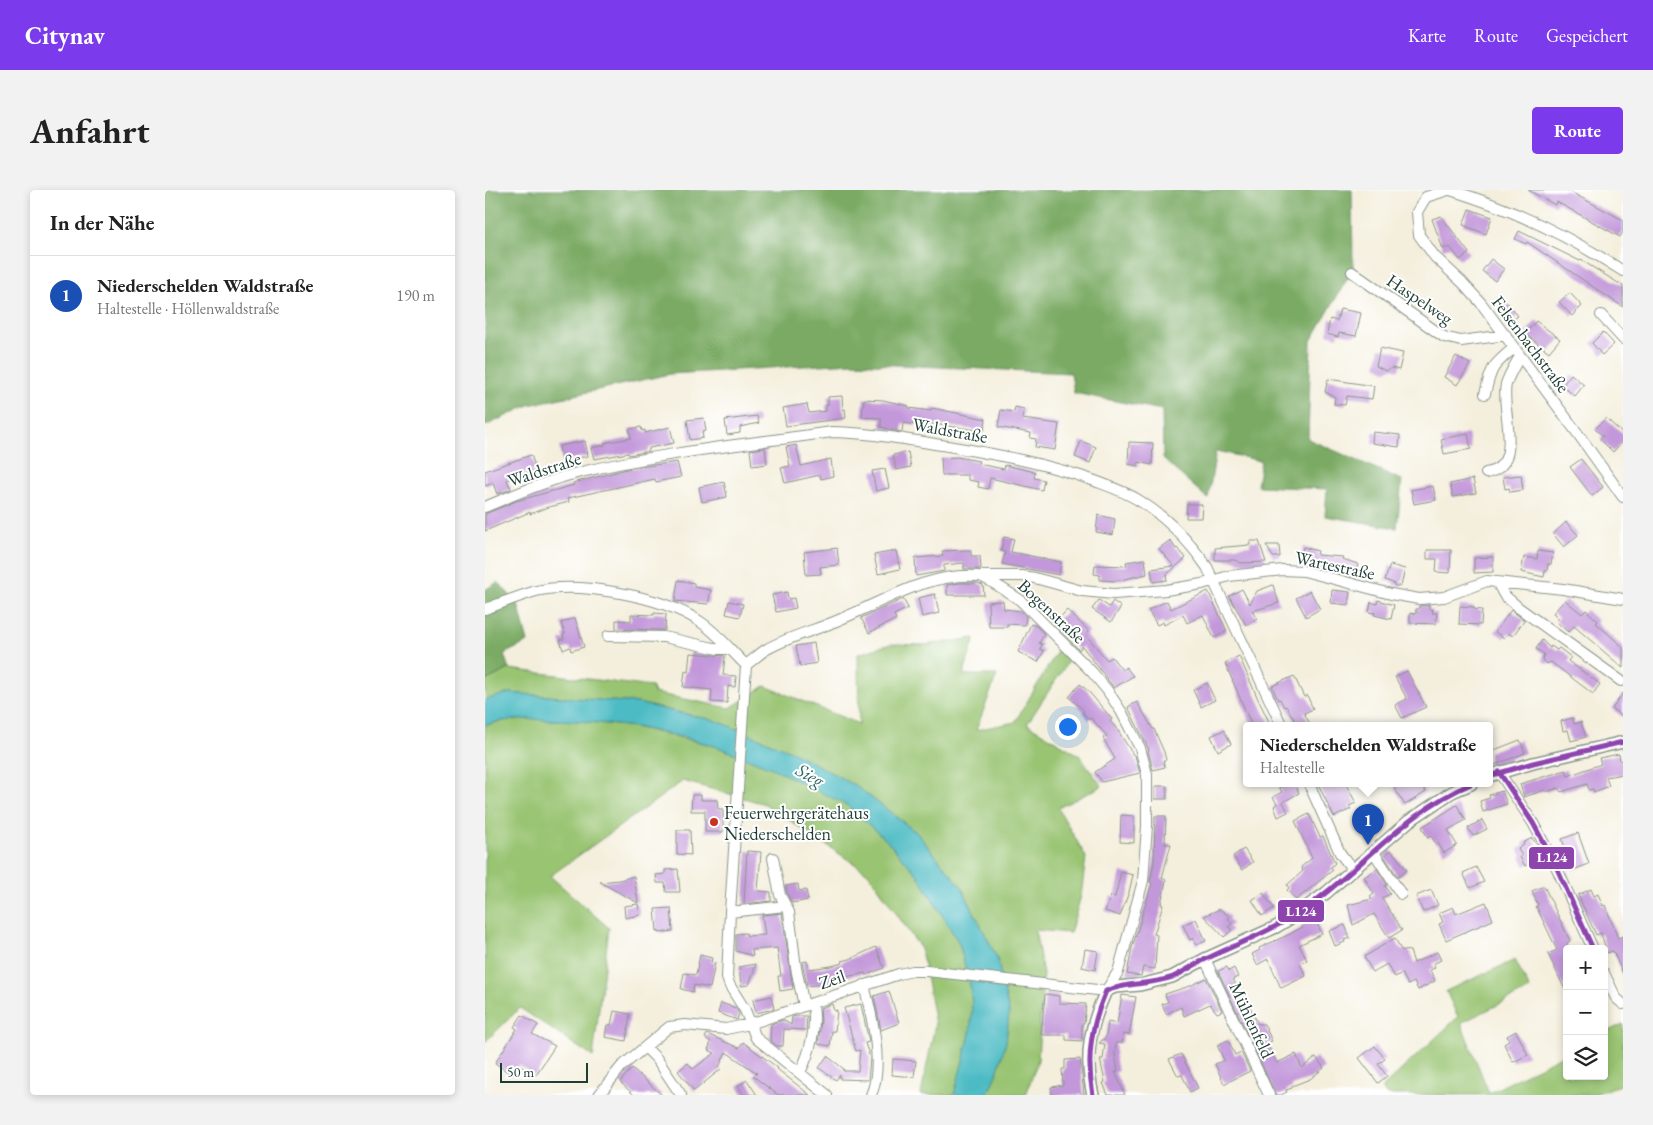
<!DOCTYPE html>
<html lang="de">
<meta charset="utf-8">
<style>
body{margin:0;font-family:"EB Garamond",serif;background:#f2f2f2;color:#222}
.controls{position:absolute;right:15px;bottom:15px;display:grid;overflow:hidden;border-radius:5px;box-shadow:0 2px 8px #0003}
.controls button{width:45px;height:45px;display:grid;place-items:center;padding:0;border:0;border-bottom:1px solid #e0e0e0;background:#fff;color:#222;font:25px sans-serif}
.scale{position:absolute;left:15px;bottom:12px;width:88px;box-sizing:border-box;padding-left:5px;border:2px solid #1f3d34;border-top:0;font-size:14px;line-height:18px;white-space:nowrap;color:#1f3d34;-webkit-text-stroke:4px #fff;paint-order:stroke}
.you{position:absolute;left:582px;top:536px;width:18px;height:18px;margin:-12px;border:4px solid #fff;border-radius:50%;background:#1a73e8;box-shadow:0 0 0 8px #1a73e833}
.badge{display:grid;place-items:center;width:32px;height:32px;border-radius:50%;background:#7c3aed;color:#fff;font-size:16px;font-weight:700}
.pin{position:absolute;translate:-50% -41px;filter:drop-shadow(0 1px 2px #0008)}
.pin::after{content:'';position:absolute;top:26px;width:18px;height:15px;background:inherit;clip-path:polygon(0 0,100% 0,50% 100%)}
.popup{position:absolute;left:758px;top:532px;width:250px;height:65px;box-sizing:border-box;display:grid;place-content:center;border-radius:5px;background:#fff;filter:drop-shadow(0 1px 4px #0005);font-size:16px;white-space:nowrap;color:#767676}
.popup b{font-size:19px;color:#222}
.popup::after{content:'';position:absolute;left:50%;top:100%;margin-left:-10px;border:10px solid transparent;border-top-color:#fff}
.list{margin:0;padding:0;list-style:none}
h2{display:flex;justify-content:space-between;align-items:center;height:65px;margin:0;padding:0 20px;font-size:21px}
h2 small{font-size:16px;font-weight:400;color:#767676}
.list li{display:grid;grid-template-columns:32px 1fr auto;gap:15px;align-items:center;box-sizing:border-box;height:80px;padding:0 20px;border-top:1px solid #e0e0e0}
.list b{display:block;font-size:19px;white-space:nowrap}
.list p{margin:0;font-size:16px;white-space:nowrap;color:#767676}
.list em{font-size:16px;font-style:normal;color:#767676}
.icon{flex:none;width:28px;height:28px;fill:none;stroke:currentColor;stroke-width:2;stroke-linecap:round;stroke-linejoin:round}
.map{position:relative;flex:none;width:1138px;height:905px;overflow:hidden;border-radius:5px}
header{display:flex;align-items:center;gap:30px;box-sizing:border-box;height:70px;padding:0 25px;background:#7c3aed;color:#fff}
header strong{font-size:24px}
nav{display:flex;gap:28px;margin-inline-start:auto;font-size:18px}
.intro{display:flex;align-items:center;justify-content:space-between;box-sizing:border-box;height:120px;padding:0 30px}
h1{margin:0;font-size:35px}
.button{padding:12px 22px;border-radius:5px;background:#7c3aed;color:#fff;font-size:18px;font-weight:700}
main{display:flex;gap:30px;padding:0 30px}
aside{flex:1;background:#fff;border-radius:5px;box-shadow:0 2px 8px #0003}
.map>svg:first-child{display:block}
.green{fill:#99c472;stroke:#5c8053}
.forest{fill:#7aaa64;stroke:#4c744c}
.water{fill:#4dbbc4;stroke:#367c7c}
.building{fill:#c398da}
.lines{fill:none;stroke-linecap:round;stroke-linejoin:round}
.minor-casing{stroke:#8a9688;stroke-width:12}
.tertiary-casing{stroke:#8a9688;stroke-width:14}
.minor{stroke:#fff;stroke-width:10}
.tertiary{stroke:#fff;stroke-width:11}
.bus-1-casing{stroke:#fff;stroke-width:9}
.bus-1{stroke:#8e44ad;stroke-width:5}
.poi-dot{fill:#c8321e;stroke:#fff;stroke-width:2}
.labels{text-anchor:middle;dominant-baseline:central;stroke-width:4;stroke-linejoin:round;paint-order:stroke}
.street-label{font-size:18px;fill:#1f3d34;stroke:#fff}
.poi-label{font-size:18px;fill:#1f3d34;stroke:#fff;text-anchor:start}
.water-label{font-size:19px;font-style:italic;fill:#2d635f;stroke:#fff}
.line-badge{stroke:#fff;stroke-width:2}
.badge-label{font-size:14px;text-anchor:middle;font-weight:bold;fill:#fff}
</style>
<header>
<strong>Citynav</strong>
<nav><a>Karte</a><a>Route</a><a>Gespeichert</a></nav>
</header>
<div class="intro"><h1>Anfahrt</h1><a class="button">Route</a></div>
<main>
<aside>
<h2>In der Nähe<small></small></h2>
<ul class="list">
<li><span class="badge" style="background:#1a4fb4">1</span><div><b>Niederschelden Waldstraße</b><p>Haltestelle · Höllenwaldstraße</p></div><em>190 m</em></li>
</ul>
</aside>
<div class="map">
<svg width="1138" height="905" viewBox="0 0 1138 905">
<rect width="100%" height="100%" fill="#fff"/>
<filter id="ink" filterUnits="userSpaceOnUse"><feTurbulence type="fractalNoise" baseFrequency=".02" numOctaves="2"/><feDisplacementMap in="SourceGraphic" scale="10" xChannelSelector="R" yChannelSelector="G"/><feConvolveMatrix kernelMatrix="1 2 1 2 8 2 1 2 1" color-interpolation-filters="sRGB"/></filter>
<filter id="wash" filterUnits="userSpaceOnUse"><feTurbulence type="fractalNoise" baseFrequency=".0096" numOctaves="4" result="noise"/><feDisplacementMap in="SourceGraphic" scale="20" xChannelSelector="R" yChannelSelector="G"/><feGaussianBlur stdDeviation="1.12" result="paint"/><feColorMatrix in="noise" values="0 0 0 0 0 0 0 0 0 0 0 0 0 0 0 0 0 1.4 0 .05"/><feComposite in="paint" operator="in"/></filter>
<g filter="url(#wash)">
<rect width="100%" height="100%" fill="#f4efdd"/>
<path class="green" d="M490,448L478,485H512L491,540L530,532L573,460L584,470L542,534L594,565L617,596L573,618L601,667L596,706L585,743L550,740L558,784L553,870L541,905H502L513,880L521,852L524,822L512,768L476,696L431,642L371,596L306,561L232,531L153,513L24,503L0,510V491L24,479L167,497L169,503L245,518L280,496L374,534L373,464L406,454L440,455Z
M42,529L95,531L150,537L230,556L287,578L326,596L363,616L400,649L433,685L474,753L486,799L487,821L485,844L469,905H436L450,834L436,759L383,683L280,614L198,591L65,686L124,738L108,867L35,818L0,852V535L16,531Z
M1030,770L1045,799L976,833L1004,903L1082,863V886H1119V843L1138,834V894L1106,905H902L897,898L973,827L961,801Z"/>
<path class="forest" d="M0,0H867L868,79L826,151L823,249L917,290L912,338L840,326L842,299L772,296L776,271L731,261L723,309L678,269L677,220L589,203L586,183L368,173L185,184L44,215L0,236Z
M13,392L33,414L43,452L19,464L24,479L0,491V400Z"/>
<path class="water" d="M24,503L152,513L232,531L306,561L371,596L431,642L476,696L512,768L524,822L521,852L513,880L502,905H469L485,844L487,821L486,799L474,753L433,685L400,649L363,616L287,578L230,556L198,547L150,537L95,531L42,529L16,531L0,535V510Z"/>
<g id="blocks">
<path class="building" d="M1043,0H1082L1138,30V42L1135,47L1072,12L1070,15Z
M984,19L1007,27L1001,44L978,35Z
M956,26L984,63L975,70L965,57L958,59L947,29Z
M1034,41L1095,71L1096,70L1138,96V117L1042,52L1041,54L1030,49Z
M1006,69L1019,79L1010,91L997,81Z
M1085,103L1097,116L1087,126L1074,112Z
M1023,113L1033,126L1024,132L1015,119Z
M855,119L876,123L871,146L854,143L853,147L842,144L845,129L852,131Z
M1051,131L1075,149L1064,162L1040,144Z
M1118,142L1129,154L1117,165L1107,153Z
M895,158L918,163L914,180L907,178L901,181L891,176Z
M971,166L985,174L972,195L959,187Z
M1086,184L1099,195L1090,206L1077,196Z
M843,189L889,196L887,209L862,206L860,215L849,214L850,207L840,202Z
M357,206L358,220L360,219L361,228L301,236L298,218L322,214L324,223L341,221V215H343V207Z
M379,209L398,210L424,216V218L446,221L447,218L501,229L499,241L433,232L432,235L418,233L417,242L406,240L396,237V228L377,227Z
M530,217L539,219L537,229L574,234L570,260L550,257L551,249L545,248L546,243L513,237L516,220L529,222Z
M272,226L274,233L255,237V243L242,245L240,230Z
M219,228L221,241L217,242L218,248L205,250L202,230Z
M1121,228L1138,244V251L1128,262L1115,249L1118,246L1110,239Z
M156,237L157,241L160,240V243L185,237L189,253L164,258V261L144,265L143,263L109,269L106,258L120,255L119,253L146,248L144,239Z
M888,242L915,245L914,257L887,253Z
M983,244L986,259L959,264L956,249Z
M100,251L103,266L77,271L74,256Z
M596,251L611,257L605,273L590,267Z
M644,252L668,253L667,275L653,272V276L643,274Z
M311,255L316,276L346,269L348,286L336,289L335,285L300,293L296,278L305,276L301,257Z
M280,258L282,274L267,276L265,260Z
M423,262L426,277L411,280L408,265Z
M46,265L51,279L22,290L26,299L12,304L8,293L0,296V281Z
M472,267L494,271L493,274L519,279L520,275L550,282L549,288L559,290L557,300L505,288L503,299L493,297L494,292L483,290V285H457L456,268Z
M1096,269L1118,297L1107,306L1085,277Z
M192,272L196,287L171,292L170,289L83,308L84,312L60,318L45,324V322L0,341V324L31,311L89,295L88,293L146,278Z
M400,279L404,298L391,301L387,281Z
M1036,285L1038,300L1025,302L1024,298L1020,299L1018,287Z
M988,289L991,303L968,307L965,294Z
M239,292L242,307L217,312L214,297Z
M948,296L951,310L929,314L926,300Z
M702,314H717L716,328H701Z
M613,325L630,329L628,345L611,342Z
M1081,332L1093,345L1079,357L1068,344Z
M519,347L529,349L526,362L576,372L574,385L517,374L520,362L516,361Z
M685,350L691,359L692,358L701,368L681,385L682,390L668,392L666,379L689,376L674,359Z
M765,351H774L781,372L755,373L750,370H730V358L765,355Z
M781,355H794L795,367H788Z
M818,357L833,361L832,365L858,367L857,369L873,374L869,387L845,381L846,379L815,371Z
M352,358L354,375L335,377L336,384L321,385L319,362Z
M480,360H486V366H495L496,379H479V373L459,375V381L431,386L430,368L458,366L457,361Z
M942,360H966L965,383L951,382L952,369H942Z
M411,361L415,379L393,384L389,365Z
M1053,361L1068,363L1066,374H1063L1062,381H1060L1059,387L1036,382L1039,367L1052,369Z
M1008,367V382L989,383V368Z
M660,369L662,384L631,391L615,390V385L609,384L610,375L642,376L641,372Z
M905,375L920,379L916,396H910L908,393L900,390Z
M193,390L209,393V397L226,400L223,414L190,411Z
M474,393H492L498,395L499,405H462V395Z
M788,395L794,413L767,421L772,429L761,435L744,406L757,399L765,414L772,401Z
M847,400L865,402L863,415L846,413Z
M723,401L742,441L729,448L718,425L702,433L698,425L679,435L678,432L672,435L663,420L682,411L686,419Z
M825,401L835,419L821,427L811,408Z
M302,402L303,409L309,408L311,418L291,422L287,405Z
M450,404L454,423L437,427L433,408Z
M418,409L423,418L409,425L411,429L384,443L376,428Z
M614,410L624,417L628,411L636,417L626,432L607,419Z
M893,410L909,415L906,429L889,425L890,423L884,422L886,412L892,414Z
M1080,410L1097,424L1101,420L1113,431L1111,433L1138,457V478L1089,436L1083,442L1071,431L1074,428L1068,423Z
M244,411L258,414L255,427L241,424Z
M518,411L519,419L536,421L541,426L540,435L522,434V437H504L503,412Z
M944,415V419L948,420L947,423H952L951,434L925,433V423L931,424V419H934V416Z
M975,416L989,417V419L997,420L996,435L974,434Z
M582,420L604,441L601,445L622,470L627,467L637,480L641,477L648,486L629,498L597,456L594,460L569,434Z
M1026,420L1039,430L1028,446L1023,443L1019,448L1010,442Z
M169,423L181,424L180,440L131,439V430L146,431V424L169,425Z
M90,428L99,457L86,461L85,457L78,460L75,450L79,449L78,445L80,444L76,433Z
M546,434L551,436L559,444L554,453L557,454L555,459L559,461L553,472L533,462Z
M1057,450L1065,458L1066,456L1072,460L1074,458L1086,467L1083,471L1115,494L1108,504L1066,472L1062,474L1057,470L1059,464L1051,459Z
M329,453L332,473L315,476L311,456Z
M205,463L240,466L238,485L251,486L250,497L243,496L242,513L226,512L227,500L198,497L200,481L203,482Z
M754,466L773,509L786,536H767L740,473Z
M922,481L941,517L917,528L910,515L922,509L910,487Z
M809,486L819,507L822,505L828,519L819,523L826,536H813L801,516L799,517L795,509L793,510L787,496Z
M722,493L730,510L716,517L708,500Z
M595,494L604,502L627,529L625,531L632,539L649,566H650L655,583L617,592L610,582L630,569L618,548L622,546L606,528L604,530L598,522L599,521L584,507Z
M1138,503V527L1127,519Z
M652,512L668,539H669L679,562L681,570L678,571L680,577L668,580L663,561L664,560L643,517Z
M1088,528L1089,534L1096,532L1101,547L1086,551L1083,540L1078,541L1076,531Z
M739,540L746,554L733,561L726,546Z
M1035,550L1040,563L1004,577V562Z
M1134,564L1135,571L1138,570V584L1121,587L1124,596L1109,602L1108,599L1104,600L1102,594L1076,602L1073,598L1061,602L1060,600L1039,607L1035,594L1081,580L1083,586L1116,574L1114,568Z
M801,594H810L814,603L798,612L803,622L793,627L789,616L792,614L788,607L797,602L794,597Z
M833,594H861L871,613L864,616L866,619L849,627Z
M916,594H936L941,602L920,615L909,598Z
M670,596H682V609H670Z
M1017,601L1022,614L998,622L995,611L1005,608L1004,605Z
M207,605H216V610H232L233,619H238V642H220V621H206Z
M972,615L981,630L963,640L972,655L959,663L953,653L951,654L946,646L943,648L937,637Z
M824,624L835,647L838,646L850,673L846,677L848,680L811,710L802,700L804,698L802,695L818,681L816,677L827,668L810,631Z
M636,625L649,626V653L635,652Z
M670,626H681L680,654H686L677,688L681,690L676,714L678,715L669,744L672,745L670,779L658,777L656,786L642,784L647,758L667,693L665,692L669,672Z
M997,630L1002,639L988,646L983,638Z
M192,640H205L206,665L192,664Z
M1093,643L1104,674L1088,680L1077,649Z
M1047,648L1054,658L1050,660L1055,668L1040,676L1035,667L1037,666L1033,659L1039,655L1038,653Z
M759,659L768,672L757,680L748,666Z
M906,660L922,680L913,687L899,666Z
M262,661L276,662L273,701L286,702V711L259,714Z
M991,677L999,692L985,698L978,683Z
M193,679L195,702H181L180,693H172L171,685L180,684V680Z
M892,679L902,695L900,696L905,704L897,708L917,740L904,748L889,724L868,735L863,715L887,709L885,707L889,704L879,687Z
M636,682L648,685L644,702L635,726L620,721L626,706L630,707Z
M149,686L153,713L115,692L135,690Z
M313,694L314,701L321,700L323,710L307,713L303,705L301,696Z
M1059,696L1085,751L1082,753V804L1063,764L1072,760L1051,716L1053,715L1047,701Z
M1106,699L1109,706L1113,704L1118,716L1120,715L1133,748L1138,746V784L1128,761L1122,763L1116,743L1111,745L1093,705Z
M946,700L953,715L938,722L931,706Z
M778,703L789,718L777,726L767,710Z
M1001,712L1008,730L961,750L954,734L958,732L954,723L968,717L971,724Z
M153,714L155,725L140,728L139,716Z
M186,718L188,741L174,743V740L172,741L170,719Z
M735,719L745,727L743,728L747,734L743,737L747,740L739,747L719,726Z
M297,723L308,799L295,801L293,786H296L292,758L267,760L268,766L251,761V744L261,743L262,746L280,745L277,725Z
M711,729L721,751L711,755L708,748L705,750L698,735Z
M830,729L837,744L814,755L822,770L815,774L821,786L796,798L783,769L772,775L767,764L775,760L774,758L803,745L818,737L817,735Z
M860,735L865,748L859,750L860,752L850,756L844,741Z
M910,748L916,760L925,761L929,773L952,762L956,770L948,774L950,778L945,780L950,791L933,800L929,792L923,795L917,783L910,787L902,774L888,782L879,767Z
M391,757L399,778L381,785L380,783L350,789L351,793L322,796L317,772L322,771L324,779L346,776L358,773L357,771L365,769Z
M600,759L613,761L610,780L597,777Z
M215,765L227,768L226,772L230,773L225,798L209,795L208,802L196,799L199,783L211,785Z
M271,774L264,795L256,796L254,777Z
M742,777L744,781L749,778L753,787L748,789L758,810L761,809L773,834H779L787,851L782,853L792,873L811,864L817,878L831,867L839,878L825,889L807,896V898L801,900L802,902L796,905H791L733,781Z
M721,788L737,821L732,823L725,814L699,826L696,817L681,824L677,814L683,812L680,804L705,796Z
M404,801L414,833L396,840L389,806Z
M560,804L574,806V813L601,814L599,833H597V851L581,850V845H556Z
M637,805L651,807L644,845L638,844L637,853H631L630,865L633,882H630L640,905H623L618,893L620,892L615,869H618L620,854L614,853L621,847L623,832L632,834Z
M286,806L289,819L271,823L268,810Z
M236,813L251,818L254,824L252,830L233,823Z
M347,814L349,821L352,820L350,841H347L345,856L333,854L336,830L335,818Z
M376,814L384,852L380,853L385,868L383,890L355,889V885L351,890L334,878L342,866L359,879L358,881H373L375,860L371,861L359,818Z
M129,821L145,824L141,851L120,847L122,835H126Z
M37,825L53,835L47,844L70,856L50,886L34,875L27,885L10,873L32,839L29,837Z
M312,826H322L321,840L299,839L298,856H292L285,850L286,834L298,830L306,835L307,827Z
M1031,841L1043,865L1028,872L1019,854L1024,851L1022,846Z
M222,844L254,858L258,852L293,878L292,879L325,905H293L268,886L272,883L241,862L234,877L236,879L209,901L193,881L203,873L208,879L230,863L223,860L226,852L220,848Z
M743,850L750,865L756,862L765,881L739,894L730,874L739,870L732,855Z
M890,856L900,869L893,874L902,886L893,893L874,868Z
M696,864L713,898L705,902L697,885L693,886L684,869Z
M408,869L431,871L429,887L407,885Z
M595,869L599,905H567L566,897L578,895L577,879H580V870Z
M147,878L177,905H149L135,892Z
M262,890L272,905H259L253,896Z"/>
</g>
</g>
<g filter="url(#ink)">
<use href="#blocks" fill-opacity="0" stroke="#8a9688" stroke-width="1"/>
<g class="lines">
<g class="minor-casing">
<path id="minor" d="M963,0L941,7L932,22L934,45L950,67L977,92L996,113L1096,248L1138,307
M965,0C1025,18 1085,47 1138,81
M867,82L959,147L976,151L1021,145
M1116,125L1138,149
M1000,204C1006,177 1008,175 1029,158
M1001,283C1041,276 1015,221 1021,194C1024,184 1030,175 1035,166
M0,317C30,304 61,291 92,283C175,263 262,254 347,242C390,243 432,251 474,258C520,266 566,275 610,291C626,297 641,302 655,311C682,328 704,351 722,377L797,536
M496,386H537L550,388L597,401L629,404L681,400L717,394L744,386L798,380L819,381L906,404L934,409L959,407L1002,391L1078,399L1138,409
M1012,392L1019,405L1034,418L1136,491
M0,419C17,413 34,406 51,401C94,391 176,406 214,431C232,442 245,460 261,475
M123,446L179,447L233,459H244
M261,475L245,722L242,788L245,796L260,820L271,848L342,905
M1014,582L1048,633L1070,674L1108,759
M824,594L855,663L868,680
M888,661L916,704
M288,668L295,705L304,722L311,778L319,816
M245,722L301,716
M720,769L784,905
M1119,783L1131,808L1138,814
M379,795C387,826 399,876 386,905
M160,857L172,869L196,905
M315,882C325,864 333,833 327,813
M114,905L136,877L184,837L200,835L241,839L265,834L414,784L428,781H442L621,801L633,782L658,691L662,636V584L655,558L636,521L622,500L607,482L535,410C529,406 499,386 493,386C444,382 399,411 356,429C332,440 305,446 282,459C275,463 268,470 261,475"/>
</g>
<g class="tertiary-casing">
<path id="tertiary" d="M1004,586L1048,573L1138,552
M608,905C599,866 605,836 621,801L630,797L655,795L687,787L720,769L791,737L809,726L841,703L924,631L967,602L986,594"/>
</g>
<use href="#minor" class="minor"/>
<use href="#tertiary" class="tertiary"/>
<g class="bus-1-casing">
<path id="bus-1" d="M1014,582L1048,633L1070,674L1108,759
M1004,586L1048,573L1138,552
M621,801C640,792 666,795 688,787C699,782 710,774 721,769C749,755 780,744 807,727C870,688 916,623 986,594
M608,905C601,868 606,836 621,801"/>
</g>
<use href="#bus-1" class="bus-1"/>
</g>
</g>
<circle class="poi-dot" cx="229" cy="632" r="5"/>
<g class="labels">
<g class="street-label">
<text transform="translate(935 109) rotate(34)">Haspelweg</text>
<text transform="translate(1046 154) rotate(53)">Felsenbachstraße</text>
<text transform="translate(465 240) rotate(10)">Waldstraße</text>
<text transform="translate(59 279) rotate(-18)">Waldstraße</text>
<text transform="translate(850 375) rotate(12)">Wartestraße</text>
<text transform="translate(567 421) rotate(43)">Bogenstraße</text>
<text transform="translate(347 789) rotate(-19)">Zeil</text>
<text transform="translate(767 830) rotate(65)">Mühlenfeld</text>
</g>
<g class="poi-label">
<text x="239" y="622">Feuerwehrgerätehaus<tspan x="239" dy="21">Niederschelden</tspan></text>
</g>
<g class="water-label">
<text transform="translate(325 585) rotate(29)">Sieg</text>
</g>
</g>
<g class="line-badge">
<rect x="1043" y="656" width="47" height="24" rx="5" fill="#8e44ad"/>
<rect x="792" y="709" width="48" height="24" rx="5" fill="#8e44ad"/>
</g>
<g class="badge-label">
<text x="1067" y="672">L124</text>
<text x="816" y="726">L124</text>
</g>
</svg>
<div class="controls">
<button>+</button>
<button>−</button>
<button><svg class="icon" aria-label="layers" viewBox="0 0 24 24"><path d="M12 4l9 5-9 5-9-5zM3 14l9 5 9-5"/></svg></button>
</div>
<div class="scale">50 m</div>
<div class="you"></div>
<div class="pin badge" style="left:883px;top:655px;background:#1a4fb4">1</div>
<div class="popup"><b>Niederschelden Waldstraße</b>Haltestelle</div>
</div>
</main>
